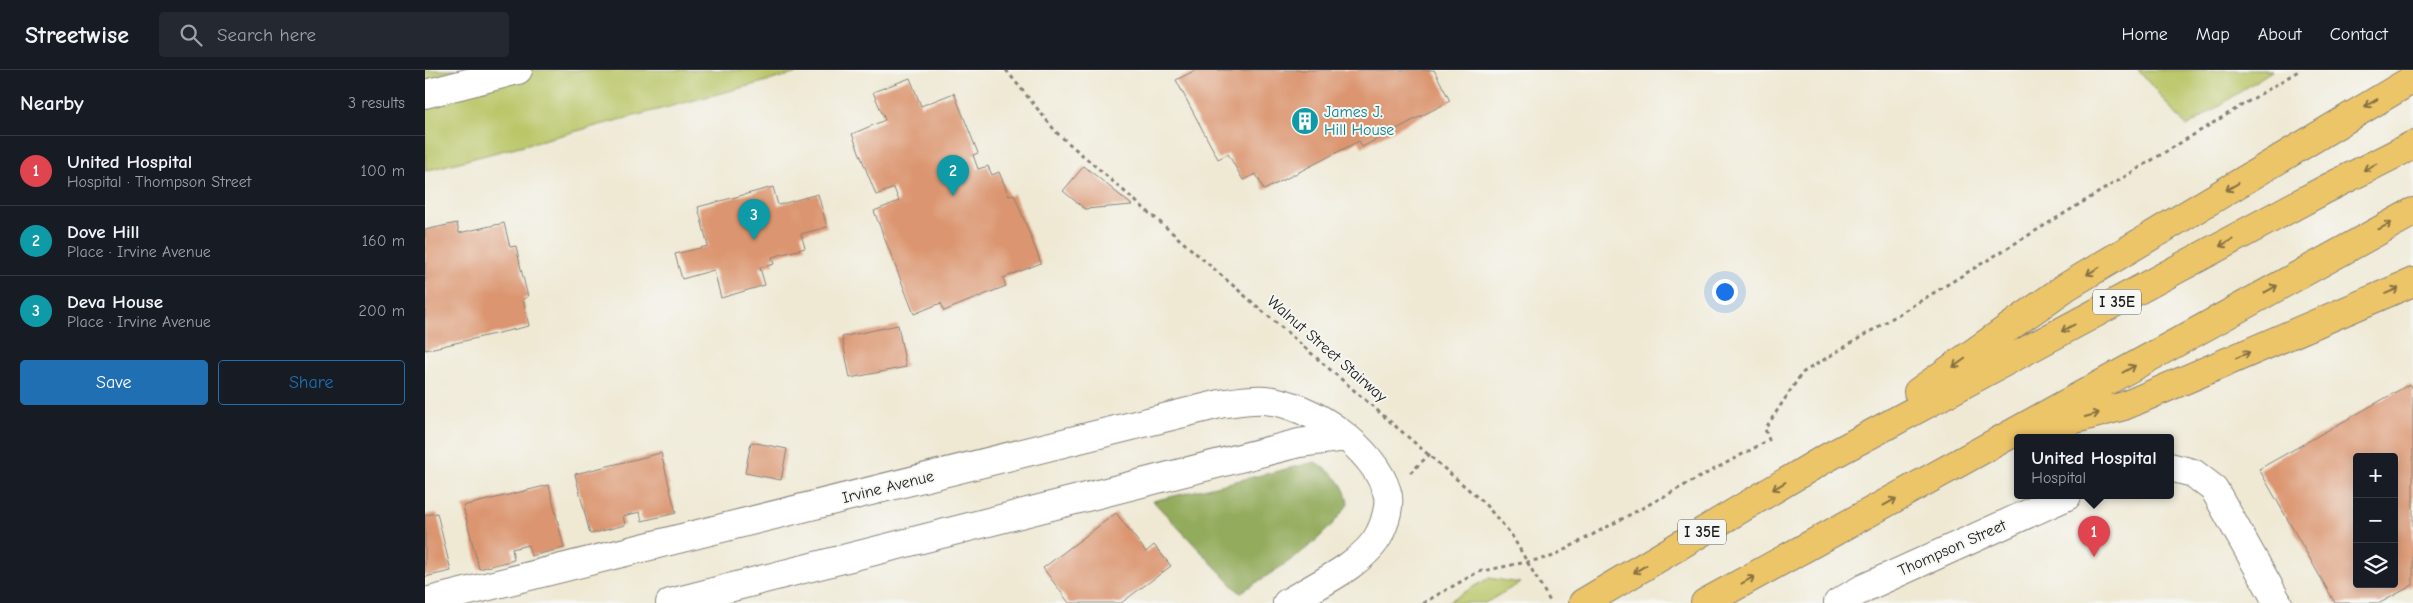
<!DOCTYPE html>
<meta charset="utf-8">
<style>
body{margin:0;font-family:"Comic Neue",sans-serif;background:#242831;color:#f1f3f6}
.controls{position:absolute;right:15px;bottom:15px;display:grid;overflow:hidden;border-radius:5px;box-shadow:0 2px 12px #0003}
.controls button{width:45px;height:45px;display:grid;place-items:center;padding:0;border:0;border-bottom:1px solid #363941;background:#171b24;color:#f1f3f6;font:25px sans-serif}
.you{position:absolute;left:1299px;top:221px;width:18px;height:18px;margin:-12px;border:4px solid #fff;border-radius:50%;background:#1a73e8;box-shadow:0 0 0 8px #1a73e833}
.badge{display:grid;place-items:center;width:32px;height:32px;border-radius:50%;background:#1f6fb2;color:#fff;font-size:16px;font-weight:700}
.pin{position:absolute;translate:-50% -41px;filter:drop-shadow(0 1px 2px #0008)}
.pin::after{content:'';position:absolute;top:26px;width:18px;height:15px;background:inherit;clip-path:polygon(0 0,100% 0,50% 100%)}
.popup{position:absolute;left:1589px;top:364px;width:160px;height:65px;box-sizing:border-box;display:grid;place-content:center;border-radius:5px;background:#171b24;filter:drop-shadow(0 1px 4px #0005);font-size:16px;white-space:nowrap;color:#9ea1a6}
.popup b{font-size:19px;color:#f1f3f6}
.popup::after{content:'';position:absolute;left:50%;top:100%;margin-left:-10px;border:10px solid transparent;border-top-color:#171b24}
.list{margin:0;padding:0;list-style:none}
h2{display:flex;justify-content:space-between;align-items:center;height:65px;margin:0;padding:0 20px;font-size:21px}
h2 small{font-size:16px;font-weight:400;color:#9ea1a6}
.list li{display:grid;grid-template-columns:32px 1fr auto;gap:15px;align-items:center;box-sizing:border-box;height:70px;padding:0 20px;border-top:1px solid #363941}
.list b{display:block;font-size:19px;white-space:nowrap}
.list p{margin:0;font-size:16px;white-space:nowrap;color:#9ea1a6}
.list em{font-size:16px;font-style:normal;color:#9ea1a6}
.actions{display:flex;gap:10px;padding:15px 20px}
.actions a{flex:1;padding:11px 0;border:1px solid #1f6fb2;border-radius:5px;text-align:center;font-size:18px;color:#1f6fb2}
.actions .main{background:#1f6fb2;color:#fff}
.icon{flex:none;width:28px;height:28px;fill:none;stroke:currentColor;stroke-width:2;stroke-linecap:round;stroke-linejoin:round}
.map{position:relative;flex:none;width:1988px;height:533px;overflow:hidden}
header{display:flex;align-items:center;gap:30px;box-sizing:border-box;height:70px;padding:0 25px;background:#171b24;border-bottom:1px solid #363941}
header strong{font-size:24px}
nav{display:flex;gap:28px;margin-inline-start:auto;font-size:18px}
.search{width:350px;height:45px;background:#242831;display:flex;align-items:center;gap:12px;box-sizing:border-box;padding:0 18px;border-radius:5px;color:#9ea1a6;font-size:19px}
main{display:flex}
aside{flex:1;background:#171b24}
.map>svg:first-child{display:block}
.green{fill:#bac667;stroke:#6b7142}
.forest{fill:#93ab5c;stroke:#58643c}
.building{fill:#db9570;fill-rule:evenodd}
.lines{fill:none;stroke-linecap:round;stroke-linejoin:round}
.minor-casing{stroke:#868278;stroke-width:30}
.highway-casing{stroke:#868278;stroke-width:30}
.path{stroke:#868278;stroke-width:3;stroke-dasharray:4 4;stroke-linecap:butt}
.minor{stroke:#fff;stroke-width:28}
.highway{stroke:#edc569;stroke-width:28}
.oneway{stroke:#847042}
.labels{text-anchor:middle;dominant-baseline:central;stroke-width:4;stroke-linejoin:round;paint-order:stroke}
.shield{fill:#f6f6f2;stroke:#5d5d5c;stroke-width:1}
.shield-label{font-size:15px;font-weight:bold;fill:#1c1c1c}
.culture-label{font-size:16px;fill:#0d838f;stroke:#f6f6f2;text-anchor:start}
.street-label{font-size:16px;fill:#1c1c1c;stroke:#f6f6f2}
</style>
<header>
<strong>Streetwise</strong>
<div class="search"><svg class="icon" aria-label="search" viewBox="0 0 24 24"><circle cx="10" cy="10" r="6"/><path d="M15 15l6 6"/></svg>Search here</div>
<nav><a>Home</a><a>Map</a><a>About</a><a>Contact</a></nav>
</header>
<main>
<aside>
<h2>Nearby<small>3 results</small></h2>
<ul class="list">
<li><span class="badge" style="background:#e0444e">1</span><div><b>United Hospital</b><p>Hospital · Thompson Street</p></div><em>100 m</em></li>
<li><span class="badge" style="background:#0f9aa8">2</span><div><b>Dove Hill</b><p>Place · Irvine Avenue</p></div><em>160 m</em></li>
<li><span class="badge" style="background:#0f9aa8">3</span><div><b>Deva House</b><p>Place · Irvine Avenue</p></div><em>200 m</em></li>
</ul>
<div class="actions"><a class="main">Save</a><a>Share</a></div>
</aside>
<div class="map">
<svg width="1988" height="533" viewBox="0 0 1988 533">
<rect width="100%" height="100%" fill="#f6f6f2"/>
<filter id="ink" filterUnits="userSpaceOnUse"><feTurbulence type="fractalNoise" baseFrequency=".02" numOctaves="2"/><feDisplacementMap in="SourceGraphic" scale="10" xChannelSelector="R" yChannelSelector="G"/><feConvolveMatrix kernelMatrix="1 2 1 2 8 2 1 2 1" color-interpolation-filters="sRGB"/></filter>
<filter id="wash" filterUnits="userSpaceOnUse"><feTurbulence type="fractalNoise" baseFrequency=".0096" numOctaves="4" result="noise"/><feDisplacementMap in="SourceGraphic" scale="20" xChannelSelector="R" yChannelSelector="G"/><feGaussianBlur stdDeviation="1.12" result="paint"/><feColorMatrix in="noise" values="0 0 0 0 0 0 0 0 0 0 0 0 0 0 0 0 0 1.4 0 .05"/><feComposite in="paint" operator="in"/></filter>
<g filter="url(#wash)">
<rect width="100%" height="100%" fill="#efe9d4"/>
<path class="green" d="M0,0H384L0,101Z
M1713,0H1848L1762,57Z
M1064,508L1095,513L1060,533H1021Z"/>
<path class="forest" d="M890,392C908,403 920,412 923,434C896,475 855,497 815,523L728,431Z"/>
<g id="blocks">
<path class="building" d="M771,0H1009L1025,31L937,77L934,71L839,120L831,104L818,110L803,84L793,89L751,10Z
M485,8L496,36L529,23L553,83L548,85L553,99L563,96L567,105L574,102L584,126L589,124L616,193L578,208L581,216L519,241L516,233L489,244L449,141L474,131L469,118L451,125L427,64L460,50L448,22Z
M659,96L707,135L660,139L638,121Z
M348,117L353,135L393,124L402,157L376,164L380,178L347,187L349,194L335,198L340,215L296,228L289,200L257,209L250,184L283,176L273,137Z
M32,153L34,163L79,153L85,177L91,176L96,199L103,227L98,229L104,256L0,280V160Z
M473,255L481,297L425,308L417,267Z
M1985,314L1988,319V515L1955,533H1910L1834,399ZM1932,387H1969V514H1932Z
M326,372L362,379L356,410L320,403Z
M236,383L251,443L217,451L215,442L198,446L200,455L165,464L150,404Z
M124,415L139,478L106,486L103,475L87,479L89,490L54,499L38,436Z
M12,443L26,501L0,507V445Z
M691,443L721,482L729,475L746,496L696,533H644L618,498Z"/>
</g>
</g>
<g filter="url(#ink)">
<use href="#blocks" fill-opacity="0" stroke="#868278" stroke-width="1"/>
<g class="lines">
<g class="minor-casing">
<path id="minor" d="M0,24L93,0
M1745,397L1768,403L1789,419L1853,533
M0,532L795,334C809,332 825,329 840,330C886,334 949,378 962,422C966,433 960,453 955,463C941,493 890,516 862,533
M245,533L874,373L921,367
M1413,533L1439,518L1642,426"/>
</g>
<g class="highway-casing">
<path id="highway" d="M1493,322L1641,217L1988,9
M1621,357L1699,336L1988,212
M1158,533L1396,391L1901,119L1988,75
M1280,533L1988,142"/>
</g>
<path class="path" d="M581,0L632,63L1058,432L1086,464L1126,533
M985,403L1005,384
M998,533L1053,502L1126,487L1344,370L1340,359L1377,303L1875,0"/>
<use href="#minor" class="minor"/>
<use href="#highway" class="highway"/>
</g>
<defs><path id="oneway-shaft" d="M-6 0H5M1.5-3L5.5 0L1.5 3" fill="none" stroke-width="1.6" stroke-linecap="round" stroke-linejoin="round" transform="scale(1.25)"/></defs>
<g class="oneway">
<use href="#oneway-shaft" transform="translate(1946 33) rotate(149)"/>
<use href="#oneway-shaft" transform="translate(1945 97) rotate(153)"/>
<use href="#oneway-shaft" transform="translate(1807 117) rotate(149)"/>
<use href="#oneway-shaft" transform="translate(1960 156) rotate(-27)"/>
<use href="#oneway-shaft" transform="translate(1801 173) rotate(152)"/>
<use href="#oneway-shaft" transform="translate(1668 201) rotate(149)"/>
<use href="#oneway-shaft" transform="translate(1846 219) rotate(-29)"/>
<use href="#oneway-shaft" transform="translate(1967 221) rotate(-23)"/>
<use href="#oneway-shaft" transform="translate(1643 258) rotate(152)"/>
<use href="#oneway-shaft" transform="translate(1818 285) rotate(-23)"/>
<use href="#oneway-shaft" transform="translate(1534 293) rotate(145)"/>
<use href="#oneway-shaft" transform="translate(1704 299) rotate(-29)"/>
<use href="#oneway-shaft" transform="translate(1667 345) rotate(-15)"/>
<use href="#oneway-shaft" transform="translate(1354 416) rotate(149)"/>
<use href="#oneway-shaft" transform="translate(1465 432) rotate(-29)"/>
<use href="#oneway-shaft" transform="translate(1215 499) rotate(149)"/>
<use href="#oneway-shaft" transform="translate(1323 510) rotate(-29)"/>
</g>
</g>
<defs>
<g id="building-disc" transform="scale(1.4375)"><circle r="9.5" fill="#0f9aa8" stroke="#f6f6f2"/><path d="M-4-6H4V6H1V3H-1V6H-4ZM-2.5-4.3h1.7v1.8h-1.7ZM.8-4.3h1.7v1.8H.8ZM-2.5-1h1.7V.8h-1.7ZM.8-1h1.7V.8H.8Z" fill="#fff"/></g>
</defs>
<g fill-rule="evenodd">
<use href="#building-disc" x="880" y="51"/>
</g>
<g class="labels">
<g class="shield">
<rect x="1668" y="219.5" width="48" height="25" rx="4"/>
<rect x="1253" y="449.5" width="48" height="25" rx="4"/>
</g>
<g class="shield-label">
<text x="1692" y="232">I 35E</text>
<text x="1277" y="462">I 35E</text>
</g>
<g class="culture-label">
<text x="899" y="42">James J.<tspan x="899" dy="18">Hill House</tspan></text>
</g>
<g class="street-label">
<text transform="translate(902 279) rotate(41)">Walnut Street Stairway</text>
<text transform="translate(463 417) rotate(-14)">Irvine Avenue</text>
<text transform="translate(1527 478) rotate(-24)">Thompson Street</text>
</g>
</g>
</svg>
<div class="controls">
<button>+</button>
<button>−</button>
<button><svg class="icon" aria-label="layers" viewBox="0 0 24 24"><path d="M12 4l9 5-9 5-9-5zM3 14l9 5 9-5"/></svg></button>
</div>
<div class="you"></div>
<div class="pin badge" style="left:1669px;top:487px;background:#e0444e">1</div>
<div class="popup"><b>United Hospital</b>Hospital</div>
<div class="pin badge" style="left:528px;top:126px;background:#0f9aa8">2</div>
<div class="pin badge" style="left:329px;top:170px;background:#0f9aa8">3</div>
</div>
</main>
